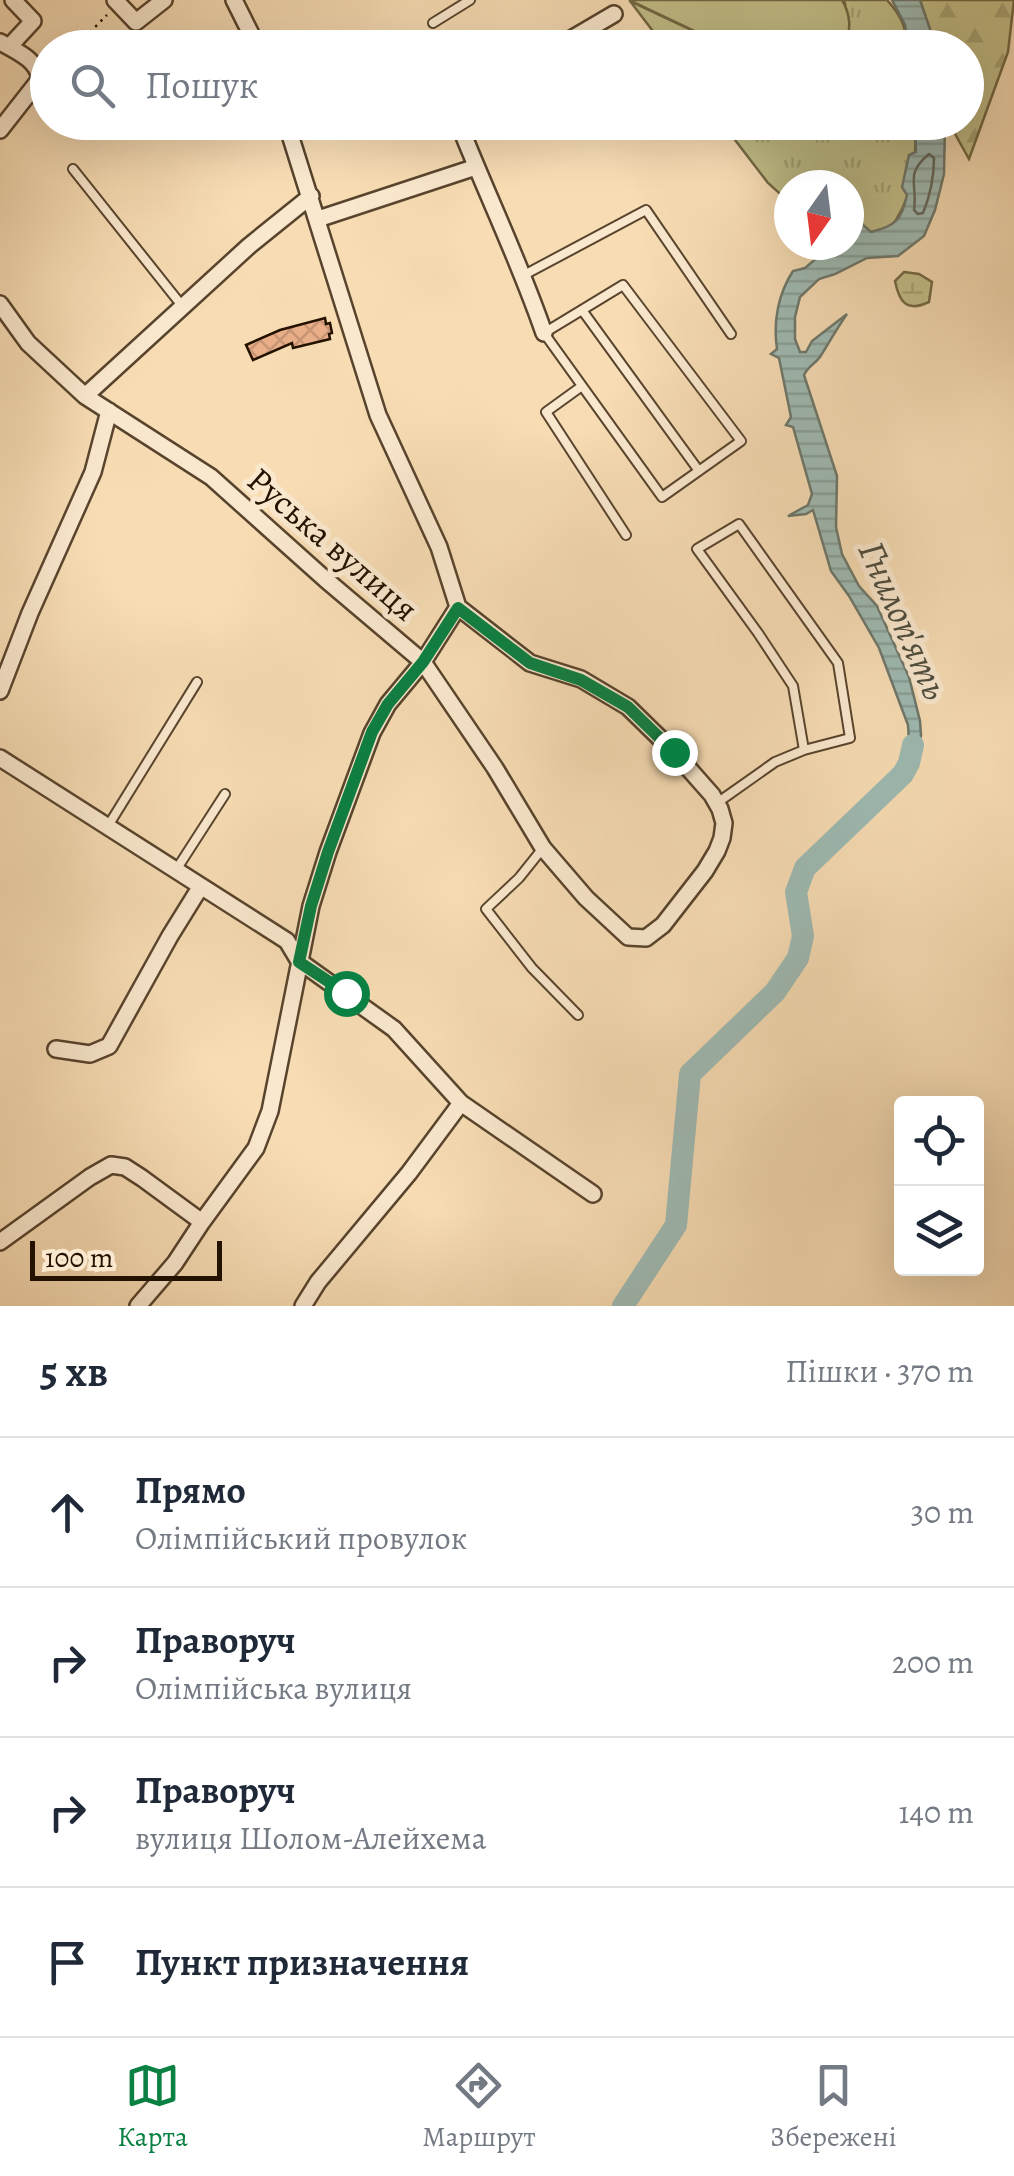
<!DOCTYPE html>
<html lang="uk">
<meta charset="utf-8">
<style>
body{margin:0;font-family:Alegreya,serif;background:#f6f6f7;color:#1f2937}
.controls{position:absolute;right:30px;bottom:30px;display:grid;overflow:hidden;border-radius:10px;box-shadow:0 10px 40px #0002}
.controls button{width:90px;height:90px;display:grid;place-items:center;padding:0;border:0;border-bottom:2px solid #e0e1e3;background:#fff;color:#1f2937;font:50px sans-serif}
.compass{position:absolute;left:774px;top:170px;width:90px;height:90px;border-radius:50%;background:#fff;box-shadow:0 10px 40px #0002;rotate:194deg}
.scale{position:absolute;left:30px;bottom:25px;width:192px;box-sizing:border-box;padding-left:10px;border:5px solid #231200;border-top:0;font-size:28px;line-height:35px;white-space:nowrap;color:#231200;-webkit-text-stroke:8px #fae8ce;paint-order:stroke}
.stop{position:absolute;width:30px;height:30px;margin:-22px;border:8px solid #0b8043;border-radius:50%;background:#fff}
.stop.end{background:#0b8043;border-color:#fff;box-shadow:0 2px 10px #0008}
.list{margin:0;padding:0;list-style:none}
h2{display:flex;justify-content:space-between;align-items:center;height:130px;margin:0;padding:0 40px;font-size:42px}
h2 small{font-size:32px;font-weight:400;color:#747a83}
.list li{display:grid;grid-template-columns:65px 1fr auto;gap:30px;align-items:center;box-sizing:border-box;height:150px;padding:0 40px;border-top:2px solid #e0e1e3}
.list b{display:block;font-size:38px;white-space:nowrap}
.list p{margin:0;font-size:32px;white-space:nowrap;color:#747a83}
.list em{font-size:32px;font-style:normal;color:#747a83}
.icon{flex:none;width:55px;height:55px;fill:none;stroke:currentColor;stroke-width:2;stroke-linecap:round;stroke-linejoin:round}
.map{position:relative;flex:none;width:1014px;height:1306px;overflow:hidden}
.search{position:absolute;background:#fff;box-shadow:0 10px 40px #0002;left:30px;right:30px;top:30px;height:110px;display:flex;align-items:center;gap:25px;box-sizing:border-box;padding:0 35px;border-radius:55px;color:#747a83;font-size:38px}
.sheet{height:730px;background:#fff}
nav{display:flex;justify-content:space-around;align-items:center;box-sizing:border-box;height:140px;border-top:2px solid #e0e1e3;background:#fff;font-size:28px;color:#747a83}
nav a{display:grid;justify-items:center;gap:5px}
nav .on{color:#0b8043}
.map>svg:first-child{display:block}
.grass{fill:url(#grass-tufts);stroke:#736844;stroke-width:2.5}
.forest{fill:url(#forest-firs);stroke:#736844;stroke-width:2.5}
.wetland{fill:url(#wetland-marsh);stroke:#736844;stroke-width:2.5}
.garden{fill:#c3bf89;stroke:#736844;stroke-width:2.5}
.water{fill:url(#water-rules);stroke:#6d776b;stroke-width:2.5}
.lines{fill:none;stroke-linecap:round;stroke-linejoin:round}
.shore{stroke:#60665a;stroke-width:2.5}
.river{stroke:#9ebab3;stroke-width:22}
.building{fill:url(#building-cross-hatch);stroke:#231200;stroke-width:2.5}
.lane-casing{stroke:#58442d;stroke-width:12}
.street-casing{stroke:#58442d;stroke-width:20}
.path{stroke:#231200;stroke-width:2.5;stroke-dasharray:2.5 5;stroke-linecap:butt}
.lane{stroke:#fae8ce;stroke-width:8}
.street{stroke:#fae8ce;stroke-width:15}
.route{stroke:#0b8043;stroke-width:12}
.labels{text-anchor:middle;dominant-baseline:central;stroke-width:10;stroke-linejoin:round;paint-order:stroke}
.street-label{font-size:35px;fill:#231200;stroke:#fae8ce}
.water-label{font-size:38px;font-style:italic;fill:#4e4d3f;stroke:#fae8ce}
</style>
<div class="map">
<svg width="1014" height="1306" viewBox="0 0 1014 1306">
<defs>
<pattern id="grass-tufts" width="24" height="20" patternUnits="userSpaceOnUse" patternTransform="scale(2.5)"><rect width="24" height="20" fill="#c3bf89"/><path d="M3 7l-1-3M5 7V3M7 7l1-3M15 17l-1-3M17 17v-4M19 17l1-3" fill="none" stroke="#a7a374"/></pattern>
<pattern id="forest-firs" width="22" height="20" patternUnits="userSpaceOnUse" patternTransform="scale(2.5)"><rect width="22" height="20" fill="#c3bf89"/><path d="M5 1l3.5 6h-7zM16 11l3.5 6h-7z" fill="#a7a374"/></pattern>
<pattern id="wetland-marsh" width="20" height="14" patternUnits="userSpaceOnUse" patternTransform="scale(2.5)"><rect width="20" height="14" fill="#c3bf89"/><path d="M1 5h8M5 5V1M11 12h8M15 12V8" fill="none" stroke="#a7a374"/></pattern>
<pattern id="water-rules" width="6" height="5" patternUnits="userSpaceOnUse" patternTransform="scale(2.5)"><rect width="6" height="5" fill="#9ebab3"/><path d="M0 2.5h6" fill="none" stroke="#889f98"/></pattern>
<pattern id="building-cross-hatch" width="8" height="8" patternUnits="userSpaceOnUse" patternTransform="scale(2.5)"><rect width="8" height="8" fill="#e9af88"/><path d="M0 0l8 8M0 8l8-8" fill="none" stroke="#c89674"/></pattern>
</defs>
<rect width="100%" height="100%" fill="#f7dcb4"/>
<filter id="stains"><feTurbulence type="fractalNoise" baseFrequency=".002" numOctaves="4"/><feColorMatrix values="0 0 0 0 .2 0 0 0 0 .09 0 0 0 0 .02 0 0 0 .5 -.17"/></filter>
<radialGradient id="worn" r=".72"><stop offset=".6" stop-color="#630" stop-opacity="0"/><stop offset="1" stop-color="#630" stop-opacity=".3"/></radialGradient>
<path class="grass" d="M842,0H887C902,17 905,25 908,47H843L847,39L845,3Z
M630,1L728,47H665Z
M722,123H915C917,158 913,199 891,227L871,232L862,225L849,235V185H789V202L768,183Z"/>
<path class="forest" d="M920,0H1014L1008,52L969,159L949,123L966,122V48L936,47Z"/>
<path class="wetland" d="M904,272L919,274L932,282L929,302C906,313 899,301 895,281Z"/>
<path class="garden" d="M629,0H842C851,15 852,32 843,47H728Z"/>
<path class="water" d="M892,0H920L936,47H908L905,25Z
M915,123H945L944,174L935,210L924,236L898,256L867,258L835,274L819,279L800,297L795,317V339L800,352H806L812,341L847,314C837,328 829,343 820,357C815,364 808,366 804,375L837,476L836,527L842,554L859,586L877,606L909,677L920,721L921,735L918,751L912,763L903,774L909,740L908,725L879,648L849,596L831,571L813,510L806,514L788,516L808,505L812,494L793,427L786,425L791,417L779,358L771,354L777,349C773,322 778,294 793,271L805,268L832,245H849V235L862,224L871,232C895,226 902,220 907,195L902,187L909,155L916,152Z"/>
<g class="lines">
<path class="shore" d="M929,154L934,158C934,176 930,196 923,213L918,214L914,210C918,183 904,175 929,154Z"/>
<path class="river" d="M623,1306L676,1225L690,1074L775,992L798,958L803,936L796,892L805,868L903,774L909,763L913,745"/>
</g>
<path class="building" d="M625,34L633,48H604Z
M484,122H517L493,137Z
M325,318L326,324L330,323L332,333L329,334L330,339L293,348L292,343L253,360L246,345L280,330Z"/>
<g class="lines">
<g class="lane-casing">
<path id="lane" d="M433,23L470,0
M73,169L183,307
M524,275L646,210L731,334
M623,285L741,441L662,497L544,333Z
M582,310L699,471
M582,386L546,412L626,535
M717,803L775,762L804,750L793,686L758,633L697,549L739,524L838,663L850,738L804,750
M108,826L197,682
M543,848L519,878L486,909L532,968L578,1015
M176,870L225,794"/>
</g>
<g class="street-casing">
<path id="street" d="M115,0L136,22L164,0
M234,0L258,48
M0,42C16,51 38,60 40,79L0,130
M9,47L33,21L13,0
M556,48L614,14
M461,122V129C488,197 520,263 544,333
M318,219L476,167
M0,304L28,343L85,396L211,477L325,579L423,662L495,768L543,848L586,898L628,937L646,938L663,925L705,871L717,851L722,838L724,823L720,809L712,795L674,752L628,707L581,679L530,663L458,607L439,547L378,415L286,122
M85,396L249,246L311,196
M0,691L30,613L93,472L109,411
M0,758L287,941L299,961L394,1029L461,1103L593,1194
M56,1049L90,1054L109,1046L170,936L201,886
M0,1242L90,1177L111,1165L125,1167L142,1178L202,1222L256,1148L270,1111L311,906L328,852L372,733L388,704L423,662L458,607
M138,1306L175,1263L202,1222
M303,1306L318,1282L409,1173L461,1103"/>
</g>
<path class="path" d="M74,48L107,15"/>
<use href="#lane" class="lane"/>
<use href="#street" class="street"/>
</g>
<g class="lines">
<path class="route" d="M346,993L299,962L311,906L328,852L372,732L388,704L423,662L458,608L530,663L581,680L628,707L674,752"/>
</g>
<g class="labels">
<g class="street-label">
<text transform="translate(333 544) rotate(41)">Руська вулиця</text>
</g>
<g class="water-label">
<text transform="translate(904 620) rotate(66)">Гнилоп'ять</text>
</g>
</g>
<rect width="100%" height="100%" filter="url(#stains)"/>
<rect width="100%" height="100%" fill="url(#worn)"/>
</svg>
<div class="controls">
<button><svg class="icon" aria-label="locate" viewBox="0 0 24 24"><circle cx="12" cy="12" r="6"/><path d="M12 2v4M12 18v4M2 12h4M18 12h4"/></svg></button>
<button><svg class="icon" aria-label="layers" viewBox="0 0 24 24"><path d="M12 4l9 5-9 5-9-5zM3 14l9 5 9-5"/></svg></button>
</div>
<svg class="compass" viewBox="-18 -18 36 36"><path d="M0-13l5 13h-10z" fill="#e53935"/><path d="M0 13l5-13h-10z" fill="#747a83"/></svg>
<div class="scale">100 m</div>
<div class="stop" style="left:346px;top:993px"></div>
<div class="stop end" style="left:674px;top:752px"></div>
<div class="search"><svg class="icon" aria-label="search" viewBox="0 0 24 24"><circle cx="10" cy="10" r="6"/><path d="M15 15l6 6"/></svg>Пошук</div>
</div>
<section class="sheet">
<h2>5 хв<small>Пішки · 370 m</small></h2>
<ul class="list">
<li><svg class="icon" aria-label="ahead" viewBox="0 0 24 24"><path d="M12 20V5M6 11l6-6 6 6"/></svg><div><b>Прямо</b><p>Олімпійський провулок</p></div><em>30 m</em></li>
<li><svg class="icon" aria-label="right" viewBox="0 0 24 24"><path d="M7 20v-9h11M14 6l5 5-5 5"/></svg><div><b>Праворуч</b><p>Олімпійська вулиця</p></div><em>200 m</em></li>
<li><svg class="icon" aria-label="right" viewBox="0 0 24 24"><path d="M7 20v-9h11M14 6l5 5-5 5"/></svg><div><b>Праворуч</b><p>вулиця Шолом-Алейхема</p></div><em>140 m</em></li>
<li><svg class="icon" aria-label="arrive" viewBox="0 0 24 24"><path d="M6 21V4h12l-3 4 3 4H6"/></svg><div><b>Пункт призначення</b></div></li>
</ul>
</section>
<nav>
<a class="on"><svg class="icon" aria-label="map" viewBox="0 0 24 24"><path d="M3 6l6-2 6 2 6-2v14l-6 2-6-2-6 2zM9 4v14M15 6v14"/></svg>Карта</a>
<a><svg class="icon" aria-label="directions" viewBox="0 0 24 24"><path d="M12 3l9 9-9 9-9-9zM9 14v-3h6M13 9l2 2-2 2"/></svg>Маршрут</a>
<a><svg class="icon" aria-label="saved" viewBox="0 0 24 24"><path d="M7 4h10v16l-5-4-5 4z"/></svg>Збережені</a>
</nav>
